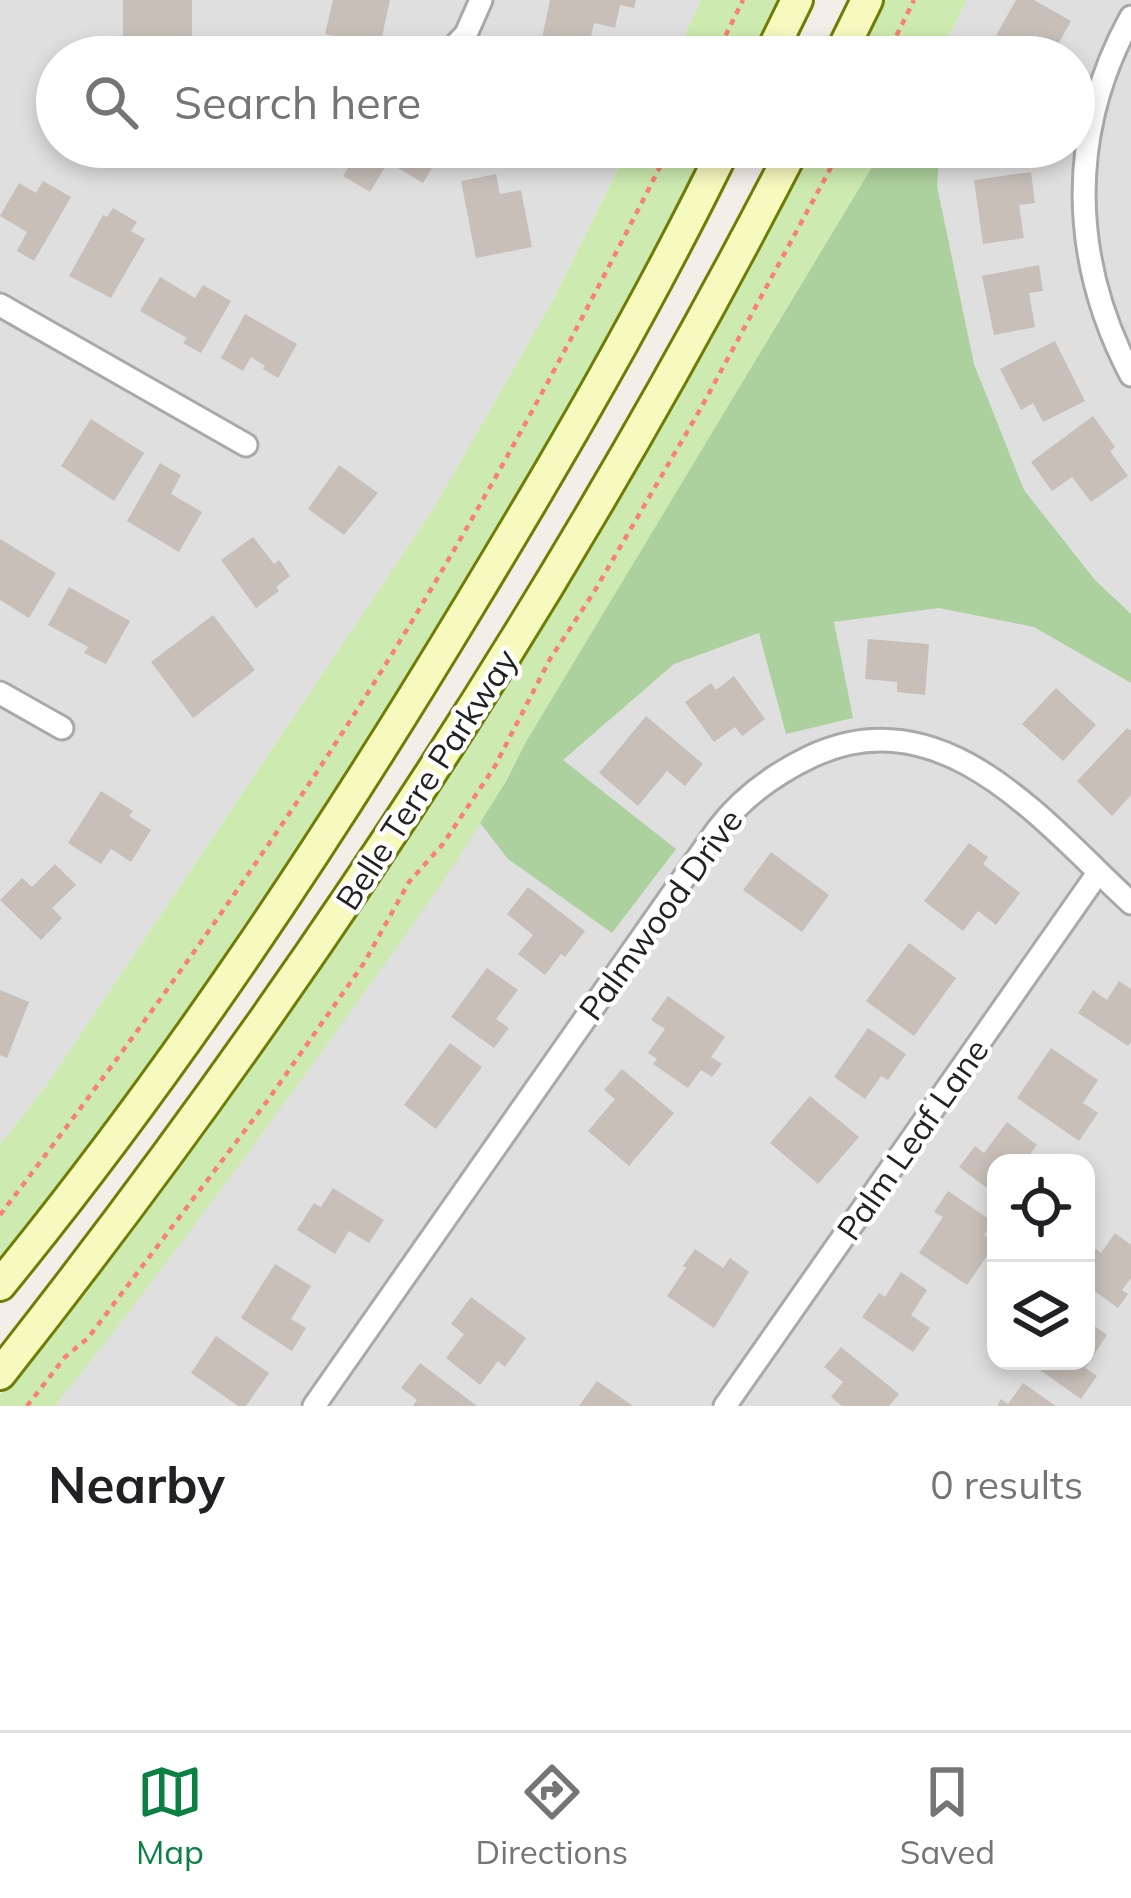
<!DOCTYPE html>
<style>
body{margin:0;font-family:Mulish,sans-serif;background:#f2f2f2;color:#202124}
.controls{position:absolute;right:36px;bottom:36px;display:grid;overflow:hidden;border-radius:24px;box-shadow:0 6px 18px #0003}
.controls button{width:108px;height:108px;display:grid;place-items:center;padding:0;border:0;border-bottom:3px solid #e0e0e0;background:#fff;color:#202124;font:60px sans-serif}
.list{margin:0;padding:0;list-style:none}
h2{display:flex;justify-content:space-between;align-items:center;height:156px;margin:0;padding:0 48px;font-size:51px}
h2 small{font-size:39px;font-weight:400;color:#757577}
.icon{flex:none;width:66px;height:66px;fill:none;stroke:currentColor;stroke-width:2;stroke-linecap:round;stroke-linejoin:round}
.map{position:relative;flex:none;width:1131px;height:1406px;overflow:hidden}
.search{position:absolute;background:#fff;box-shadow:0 6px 18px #0003;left:36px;right:36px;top:36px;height:132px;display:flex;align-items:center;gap:30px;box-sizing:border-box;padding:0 42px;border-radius:66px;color:#757577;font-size:45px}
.sheet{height:324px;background:#fff}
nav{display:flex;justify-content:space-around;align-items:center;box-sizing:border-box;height:168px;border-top:3px solid #e0e0e0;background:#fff;font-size:33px;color:#757577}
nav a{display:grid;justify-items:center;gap:6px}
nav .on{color:#0b8043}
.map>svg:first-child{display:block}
.residential{fill:#e0dfdf;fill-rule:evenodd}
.grass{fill:#cdebb0}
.forest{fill:#add19e}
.building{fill:#c7bfb8}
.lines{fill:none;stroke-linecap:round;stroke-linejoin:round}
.street-casing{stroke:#a9a9a9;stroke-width:27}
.secondary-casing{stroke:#707d05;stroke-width:36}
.path{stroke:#fa8072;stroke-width:4.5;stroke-dasharray:6 6;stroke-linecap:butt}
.street{stroke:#fff;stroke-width:21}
.secondary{stroke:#f7fabf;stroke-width:30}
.labels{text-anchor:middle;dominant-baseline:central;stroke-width:9;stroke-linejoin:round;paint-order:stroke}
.street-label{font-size:33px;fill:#222;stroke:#fff}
</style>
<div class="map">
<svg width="1131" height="1406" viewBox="0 0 1131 1406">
<rect width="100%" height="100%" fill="#f2efe9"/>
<path class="residential" d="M0,0H701L674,57H57V147H629L553,300L433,509L45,1087L0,1144Z
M967,0H1131V1406H55L274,1117L402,939L480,823L506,781L527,740L884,147H1074V57H938ZM996,1163H1086V1361H996Z"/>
<path class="grass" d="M701,0H782L755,57H674Z
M883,0H967L938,57H855Z
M629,147H710C509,539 274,915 0,1261V1144L45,1087L433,509L553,300Z
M810,147H884L527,740C474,846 400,942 331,1039C241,1163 151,1286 55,1406H0V1395C157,1196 303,996 442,784C577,580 694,363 810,147Z"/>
<path class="forest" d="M884,147H940L937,186L974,364L1024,490L1095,580L1131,614V683L1034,627L939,608L834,622L853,718L786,734L759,633L674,664L563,760L676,849L612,933L508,859L480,823L506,781L527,740Z"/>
<path class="building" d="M123,0H192V46L123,47Z
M333,0H390L380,46L325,34Z
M550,0H636L634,8L620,5L615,28L594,23L587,53L541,43Z
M1016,0H1034L1071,21L1051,57H1022L993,41Z
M361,147H445L423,183L388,162L370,192L343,176Z
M1031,172L1035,203L1019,205L1024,238L983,244L974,180Z
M496,174L500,194L521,190L532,247L476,258L461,181Z
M43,181L71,197L34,261L17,251L27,232L0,216L19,183L36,193Z
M113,208L137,222L131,231L145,239L111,298L69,276L103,215L107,217Z
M1039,265L1043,291L1029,293L1035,327L994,335L982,276Z
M160,277L195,298L203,285L231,301L201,353L183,343L187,338L140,311Z
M245,314L297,344L278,378L263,369L265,366L251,357L243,371L221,358Z
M1055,341L1085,401L1043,422L1033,403L1021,410L1000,369Z
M1093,416L1115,447L1110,451L1128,476L1091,502L1072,477L1052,491L1031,462Z
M91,419L144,453L114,501L61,466Z
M160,463L181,475L171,494L202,512L179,552L127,521Z
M339,465L378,493L344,535L308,509Z
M253,537L274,564L279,560L290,576L276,587L279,591L256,608L221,560Z
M0,539L56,573L29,618L0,600Z
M69,587L130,621L106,664L84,653L88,647L48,625Z
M213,615L255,670L193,718L151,662Z
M868,639L929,644L925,695L897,692V682L865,679Z
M734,676L765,719L742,736L735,727L714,742L685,702L711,683L716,690Z
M1056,688L1096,725L1063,761L1022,724Z
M646,716L703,764L685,786L667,771L638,806L599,773Z
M1127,728L1131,731V795L1112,816L1077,781Z
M101,791L133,811L129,816L151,830L131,862L111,849L101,864L68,843Z
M969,843L988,857L983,864L1020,893L996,925L978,911L963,931L924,901Z
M771,852L829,895L802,932L743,890Z
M55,864L76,885L52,908L62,918L41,940L0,900L22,878L32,887Z
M528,887L585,931L565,957L561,954L545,975L518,954L533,935L507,914Z
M909,943L956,978L914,1036L866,1001Z
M487,968L518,990L496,1019L509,1028L494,1048L451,1017Z
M1119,981L1131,989V1042L1128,1046L1078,1013L1093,990L1107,1000Z
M0,990L29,1002L7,1058L0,1055Z
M668,996L725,1037L711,1057L722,1064L712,1077L701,1070L688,1088L653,1064L657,1059L648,1053L665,1029L651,1020Z
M868,1028L906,1054L888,1080L881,1076L865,1099L834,1077Z
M450,1043L482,1067L436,1129L404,1105Z
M1051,1048L1098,1080L1083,1103L1098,1113L1079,1141L1017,1098Z
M622,1069L674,1113L629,1166L588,1131L615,1099L604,1090Z
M810,1096L859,1137L818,1184L770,1143Z
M1007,1122L1037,1145L1023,1163H996V1195L959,1167L975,1146L984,1153Z
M333,1188L384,1220L369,1243L349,1231L335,1254L297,1230L314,1203L321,1207Z
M948,1191L993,1222L984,1235L996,1243L967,1285L919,1253L943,1217L934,1212Z
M1115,1233L1131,1245V1278L1122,1290L1128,1294L1118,1308L1086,1285V1263L1096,1249L1101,1253Z
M695,1249L723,1268L730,1258L749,1272L714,1328L667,1296L686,1268L683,1266Z
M275,1264L311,1286L291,1319L306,1328L292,1351L241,1318Z
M901,1272L927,1290L911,1315L930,1328L913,1352L862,1317L879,1293L885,1297Z
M471,1297L526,1338L505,1367L498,1361L480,1385L446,1358L464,1334L451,1324Z
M1086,1320L1107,1335L1085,1368L1097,1376L1081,1399L1027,1361H1086Z
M216,1336L269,1373L246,1406H238L191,1373Z
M841,1347L899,1394L889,1406H842L831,1397L843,1382L824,1367Z
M420,1363L477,1406H413L417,1400L401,1388Z
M597,1381L633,1406H579Z
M1023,1383L1056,1406H997L1001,1399L1008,1404Z"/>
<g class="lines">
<g class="street-casing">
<path id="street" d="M1131,17C1067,133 1070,259 1131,375
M448,53L466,34L481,0
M0,305L246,445
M0,693L62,728
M314,1406L718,829C743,796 774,774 812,756C944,695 1044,823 1131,903
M725,1406L1098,873"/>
</g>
<g class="secondary-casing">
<path id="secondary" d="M769,57L797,0
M839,57L867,0
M0,1285C174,1072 327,841 469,606C560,456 648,305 725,147
M0,1374C303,990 570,582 794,147"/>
</g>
<path class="path" d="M715,57L743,0
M886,57L914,0
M0,1215C125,1051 246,884 357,710C472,529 573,339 670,147
M27,1406L65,1357L88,1338L268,1100L364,963L409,882L443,844L495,766L550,659L594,592L701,408L842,147"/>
<use href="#street" class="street"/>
<use href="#secondary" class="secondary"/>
</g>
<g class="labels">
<g class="street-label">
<text transform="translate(426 779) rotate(-57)">Belle Terre Parkway</text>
<text transform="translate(660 914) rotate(-54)">Palmwood Drive</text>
<text transform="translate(912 1139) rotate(-55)">Palm Leaf Lane</text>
</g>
</g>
</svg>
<div class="controls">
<button><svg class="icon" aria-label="locate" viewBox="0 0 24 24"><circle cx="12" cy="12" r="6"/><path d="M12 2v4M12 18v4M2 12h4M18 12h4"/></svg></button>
<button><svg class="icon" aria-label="layers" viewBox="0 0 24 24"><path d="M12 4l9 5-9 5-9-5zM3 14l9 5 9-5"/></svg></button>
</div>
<div class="search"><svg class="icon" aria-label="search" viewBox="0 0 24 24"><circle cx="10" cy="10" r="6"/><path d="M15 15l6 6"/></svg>Search here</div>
</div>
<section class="sheet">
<h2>Nearby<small>0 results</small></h2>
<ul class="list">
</ul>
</section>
<nav>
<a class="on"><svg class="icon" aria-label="map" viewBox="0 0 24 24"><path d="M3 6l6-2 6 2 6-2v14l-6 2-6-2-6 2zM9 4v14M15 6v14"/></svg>Map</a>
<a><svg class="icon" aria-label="directions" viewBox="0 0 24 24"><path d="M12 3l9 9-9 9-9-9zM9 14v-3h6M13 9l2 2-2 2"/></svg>Directions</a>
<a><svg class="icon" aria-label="saved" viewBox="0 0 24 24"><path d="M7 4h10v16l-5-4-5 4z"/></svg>Saved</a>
</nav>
